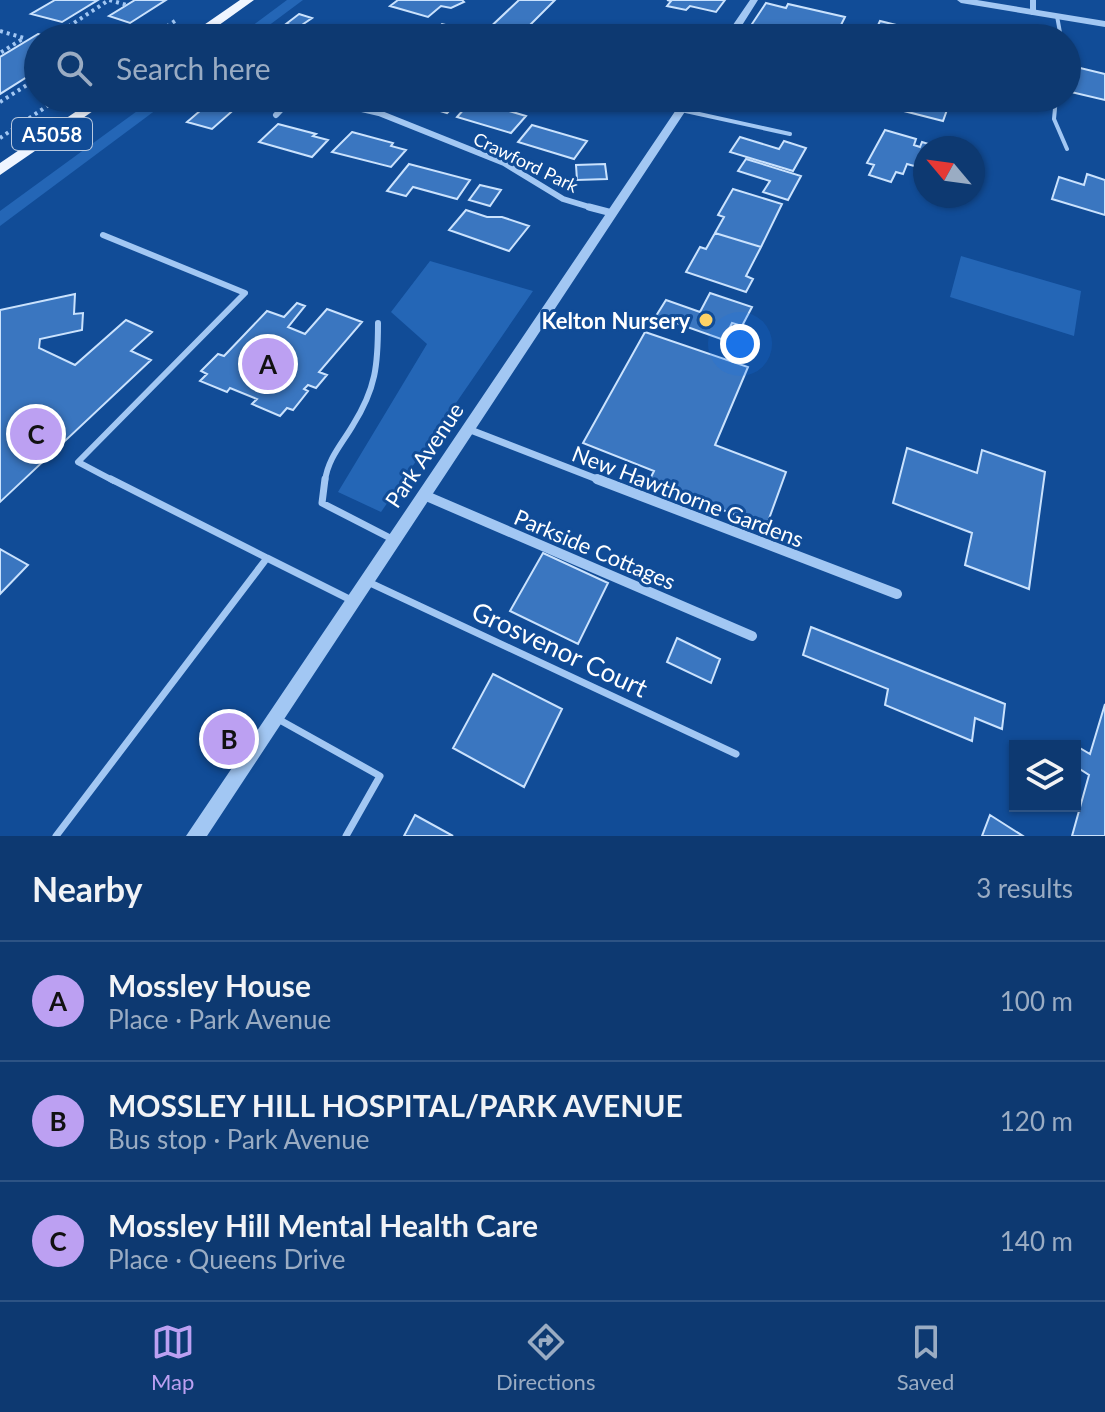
<!DOCTYPE html>
<meta charset="utf-8">
<style>
body{margin:0;font-family:Lato,sans-serif;background:#164076;color:#f1f3f6}
.controls{position:absolute;right:24px;bottom:24px;display:grid;overflow:hidden;border-radius:0px;box-shadow:0 2px 6px #0004}
.controls button{width:72px;height:72px;display:grid;place-items:center;padding:0;border:0;border-bottom:2px solid #2d5384;background:#0d3971;color:#f1f3f6;font:40px sans-serif}
.compass{position:absolute;left:913px;top:136px;width:72px;height:72px;border-radius:50%;background:#0d3971;box-shadow:0 2px 6px #0004;rotate:299deg}
.you{position:absolute;left:740px;top:344px;width:28px;height:28px;margin:-20px;border:6px solid #fff;border-radius:50%;background:#1a73e8;box-shadow:0 0 0 12px #1a73e833}
.badge{display:grid;place-items:center;width:52px;height:52px;border-radius:50%;background:#bca0f2;color:#111;font-size:26px;font-weight:700}
.pin{position:absolute;translate:-50% -50%;border:4px solid #fff;box-shadow:0 2px 8px #0006}
.list{margin:0;padding:0;list-style:none}
h2{display:flex;justify-content:space-between;align-items:center;height:104px;margin:0;padding:0 32px;font-size:34px}
h2 small{font-size:26px;font-weight:400;color:#9aacc3}
.list li{display:grid;grid-template-columns:52px 1fr auto;gap:24px;align-items:center;box-sizing:border-box;height:120px;padding:0 32px;border-top:2px solid #2d5384}
.list b{display:block;font-size:30px;white-space:nowrap}
.list p{margin:0;font-size:26px;white-space:nowrap;color:#9aacc3}
.list em{font-size:26px;font-style:normal;color:#9aacc3}
.icon{flex:none;width:44px;height:44px;fill:none;stroke:currentColor;stroke-width:2;stroke-linecap:round;stroke-linejoin:round}
.map{position:relative;flex:none;width:1105px;height:836px;overflow:hidden}
.search{position:absolute;background:#0d3971;box-shadow:0 2px 6px #0004;left:24px;right:24px;top:24px;height:88px;display:flex;align-items:center;gap:20px;box-sizing:border-box;padding:0 28px;border-radius:44px;color:#9aacc3;font-size:30px}
.sheet{height:464px;background:#0d3971}
nav{display:flex;justify-content:space-around;align-items:center;box-sizing:border-box;height:112px;border-top:2px solid #2d5384;background:#0d3971;font-size:22px;color:#9aacc3}
nav a{display:grid;justify-items:center;gap:4px}
nav .on{color:#bca0f2}
.map>svg:first-child{display:block}
.green{fill:#2466b6}
.building{fill:#3a76c0;stroke:#cae2fd;stroke-width:2}
.lines{fill:none;stroke-linecap:round;stroke-linejoin:round}
.path{stroke:#a2c7f3;stroke-width:4;stroke-dasharray:3 4;stroke-linecap:butt}
.service-far2{stroke:#a2c7f3;stroke-width:4}
.service-far1{stroke:#a2c7f3;stroke-width:6}
.service{stroke:#a2c7f3;stroke-width:7}
.minor-far2{stroke:#a2c7f3;stroke-width:6}
.minor-far1{stroke:#a2c7f3;stroke-width:7}
.minor{stroke:#a2c7f3;stroke-width:10}
.tertiary{fill:#a2c7f3;fill-rule:evenodd}
.primary{fill:#eff5ff;fill-rule:evenodd}
.poi-dot{fill:#ffd265;stroke:#114c97;stroke-width:3}
.labels{text-anchor:middle;dominant-baseline:central;stroke-width:6;stroke-linejoin:round;paint-order:stroke}
.far-street-label{font-size:18px;fill:#fff;stroke:#114c97}
.shield{fill:#114c97;stroke:#b8c9e0;stroke-width:2}
.shield-label{font-size:20px;font-weight:bold;fill:#fff}
.poi-label{font-size:22px;font-weight:bold;fill:#fff;stroke:#114c97;text-anchor:end}
.street-label{font-size:22px;fill:#fff;stroke:#114c97}
.near-street-label{font-size:26px;fill:#fff;stroke:#114c97}
</style>
<div class="map">
<svg width="1105" height="836" viewBox="0 0 1105 836">
<rect width="100%" height="100%" fill="#114c97"/>
<path class="green" d="M287,0H303L252,38H236Z
M155,98H172L0,226V211Z
M961,256L1081,291L1074,336L950,297Z
M430,261L533,291L381,512L338,492L427,344L391,312Z"/>
<path class="building" d="M55,0H98L62,22L31,14Z
M135,0H166L130,23L109,16Z
M398,0H462L464,2L451,8L441,6L428,17L390,6Z
M519,0H555L517,38H426L442,24L483,34Z
M667,0H725L716,12L690,6L686,10L667,6L671,1Z
M766,3L786,8L788,4L845,17L839,29L873,36L880,21L900,26L894,38H813L777,29L771,38L746,33Z
M299,14L312,18L299,27L286,24Z
M38,34L51,38H38V70L0,94V57Z
M1076,67L1105,74V100L1071,92Z
M215,98H247L212,129L187,122Z
M399,98H462L447,113Z
M910,98L948,107L943,121L904,111Z
M472,100L526,116L511,133L457,117Z
M278,124L316,134L313,136L328,140L312,157L259,142Z
M532,125L587,141L574,159L518,142Z
M885,130L916,139L914,145L920,147L922,142L938,147L925,148V169L907,164L903,174L896,172L891,182L869,175L874,165L867,163Z
M352,132L393,143L391,146L406,150L391,167L332,152Z
M740,137L779,149L784,141L806,148L793,171L730,152Z
M746,159L801,176L788,200L763,192L770,181L738,171Z
M409,164L470,180L457,199L413,187L406,196L387,191Z
M605,164L607,179L577,180L576,165Z
M1087,174L1105,180V215L1052,199L1059,177L1084,185Z
M480,185L501,190L490,206L469,200Z
M733,189L782,204L761,247L715,233L724,217L718,215Z
M466,210L487,217H502L529,226L509,251L449,230Z
M715,233L761,247L746,276L753,279L746,292L686,272L700,247L706,249Z
M710,293L752,307L742,326L732,323L724,340L656,316L666,300L700,312Z
M75,294L74,314L83,313L82,330L40,339L39,348L75,365L126,320L152,332L131,351L151,360L0,502V310Z
M75,294L74,314L83,313L82,330L40,339L39,348L75,365L126,320L152,332L131,351L151,360L0,502V310Z
M297,303L305,306L288,327L305,334L327,309L362,322L319,372L327,375L316,388L308,385L304,389L308,391L293,410L287,408L280,416L252,404L257,399L230,388L227,392L200,381L207,374L201,371L218,354L224,356L267,311L284,317Z
M645,332L748,367L715,445L786,472L766,527L649,481L654,471L583,443Z
M907,448L977,473L982,450L1045,472L1029,589L965,565L972,533L893,503Z
M0,549L28,565L0,594Z
M0,549L28,565L0,594Z
M543,553L608,583L578,644L510,611Z
M811,627L1005,704L1002,729L975,718L972,741L885,705L888,689L803,655Z
M677,638L720,659L711,683L667,662Z
M493,674L562,709L524,787L453,748Z
M1105,704V836H1072L1089,775L1075,766V756L1078,747L1090,754Z
M415,815L453,836H404Z
M990,815L1023,836H982Z"/>
<g class="lines">
<path class="path" d="M0,31L24,38L0,53
M71,38L57,34L109,0L127,5
M149,38L178,19
M0,102L38,78
M0,138L59,98"/>
<path class="service-far2" d="M1057,16L1061,38
M1056,98L1054,119L1067,149
M681,110L790,134"/>
<path class="service-far1" d="M103,235L245,293L78,462L114,481
M325,481C328,458 342,444 353,425C376,388 378,365 378,323"/>
<path class="service" d="M111,479L267,558
M325,479L322,503L394,540
M366,581L736,754
M278,719L380,776L346,836
M56,836L267,558L353,601"/>
<path class="minor-far2" d="M1033,0V12
M291,100L336,103L379,113L504,163L563,199L596,209
M276,115L292,98"/>
<path class="minor-far1" d="M589,207L612,213
M468,429L602,481"/>
<path class="minor" d="M597,479L897,594
M424,495L752,636"/>
<path class="tertiary" d="M750,0H758L734,38H724Z
M957,0H977L1105,21V27L961,3Z
M684,98H694L207,836H186Z"/>
<path class="primary" d="M240,0H254L201,38H185Z
M96,98H112L0,175V163Z"/>
</g>
<circle class="poi-dot" cx="706" cy="320" r="8"/>
<g class="labels">
<g class="far-street-label">
<text transform="translate(526 162) rotate(26)">Crawford Park</text>
</g>
<rect class="shield" x="12" y="118" width="80" height="32" rx="6"/>
<g class="shield-label">
<text x="52" y="134">A5058</text>
</g>
<g class="poi-label">
<text x="690" y="320">Kelton Nursery</text>
</g>
<g class="street-label">
<text transform="translate(424 455) rotate(-56)">Park Avenue</text>
<text transform="translate(688 496) rotate(21)">New Hawthorne Gardens</text>
<text transform="translate(595 549) rotate(23)">Parkside Cottages</text>
</g>
<g class="near-street-label">
<text transform="translate(560 649) rotate(25)">Grosvenor Court</text>
</g>
</g>
</svg>
<div class="controls">
<button><svg class="icon" aria-label="layers" viewBox="0 0 24 24"><path d="M12 4l9 5-9 5-9-5zM3 14l9 5 9-5"/></svg></button>
</div>
<svg class="compass" viewBox="-18 -18 36 36"><path d="M0-13l5 13h-10z" fill="#e53935"/><path d="M0 13l5-13h-10z" fill="#9aacc3"/></svg>
<div class="you"></div>
<div class="pin badge" style="left:268px;top:364px">A</div>
<div class="pin badge" style="left:229px;top:739px">B</div>
<div class="pin badge" style="left:36px;top:434px">C</div>
<div class="search"><svg class="icon" aria-label="search" viewBox="0 0 24 24"><circle cx="10" cy="10" r="6"/><path d="M15 15l6 6"/></svg>Search here</div>
</div>
<section class="sheet">
<h2>Nearby<small>3 results</small></h2>
<ul class="list">
<li><span class="badge">A</span><div><b>Mossley House</b><p>Place · Park Avenue</p></div><em>100 m</em></li>
<li><span class="badge">B</span><div><b>MOSSLEY HILL HOSPITAL/PARK AVENUE</b><p>Bus stop · Park Avenue</p></div><em>120 m</em></li>
<li><span class="badge">C</span><div><b>Mossley Hill Mental Health Care</b><p>Place · Queens Drive</p></div><em>140 m</em></li>
</ul>
</section>
<nav>
<a class="on"><svg class="icon" aria-label="map" viewBox="0 0 24 24"><path d="M3 6l6-2 6 2 6-2v14l-6 2-6-2-6 2zM9 4v14M15 6v14"/></svg>Map</a>
<a><svg class="icon" aria-label="directions" viewBox="0 0 24 24"><path d="M12 3l9 9-9 9-9-9zM9 14v-3h6M13 9l2 2-2 2"/></svg>Directions</a>
<a><svg class="icon" aria-label="saved" viewBox="0 0 24 24"><path d="M7 4h10v16l-5-4-5 4z"/></svg>Saved</a>
</nav>
